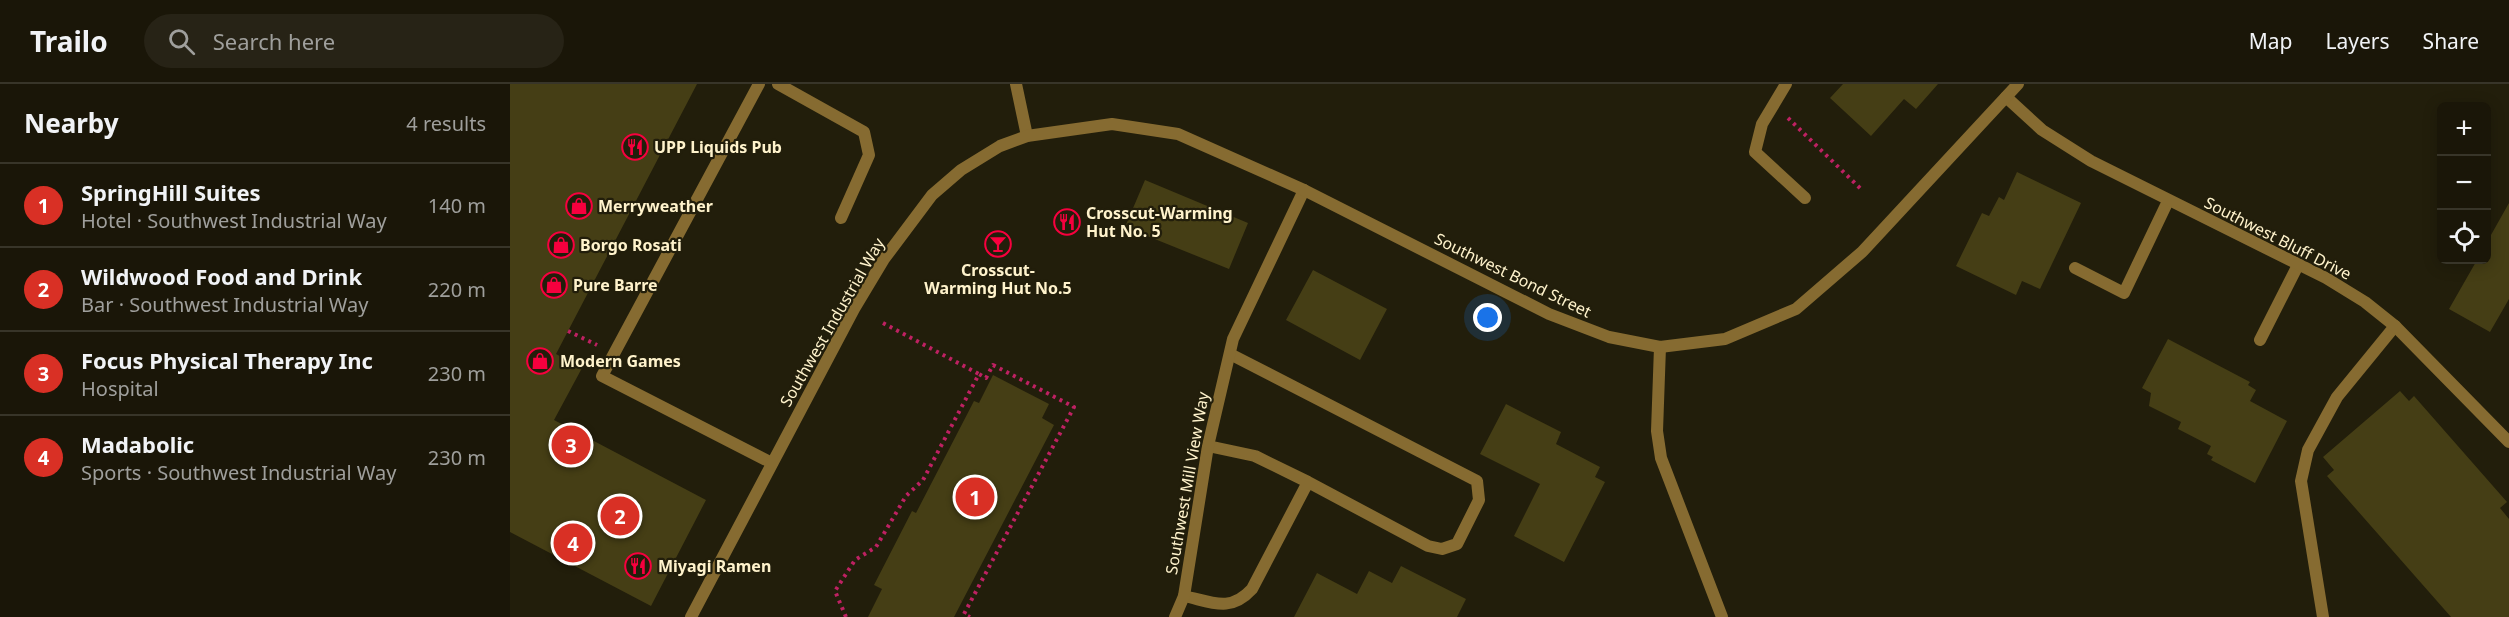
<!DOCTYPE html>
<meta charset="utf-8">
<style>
body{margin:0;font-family:"Noto Sans",sans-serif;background:#272316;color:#f1f3f6}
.controls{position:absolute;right:18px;top:18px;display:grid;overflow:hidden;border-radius:9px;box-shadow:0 3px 15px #0003}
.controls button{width:54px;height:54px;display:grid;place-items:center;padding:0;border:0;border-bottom:2px solid #383529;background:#1a1608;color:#f1f3f6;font:30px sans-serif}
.you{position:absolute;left:978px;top:234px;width:21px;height:21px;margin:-15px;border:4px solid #fff;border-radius:50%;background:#1a73e8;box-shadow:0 0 0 9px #1a73e833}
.badge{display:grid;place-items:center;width:39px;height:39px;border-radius:50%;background:#d93025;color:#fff;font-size:20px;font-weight:700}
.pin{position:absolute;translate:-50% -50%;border:3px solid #fff;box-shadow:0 2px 6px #0006}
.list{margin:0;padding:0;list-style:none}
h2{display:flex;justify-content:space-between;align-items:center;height:78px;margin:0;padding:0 24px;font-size:26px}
h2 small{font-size:20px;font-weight:400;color:#9f9f9c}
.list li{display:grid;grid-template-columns:39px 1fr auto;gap:18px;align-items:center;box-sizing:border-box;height:84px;padding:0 24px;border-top:2px solid #383529}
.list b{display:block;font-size:22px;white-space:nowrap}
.list p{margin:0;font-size:20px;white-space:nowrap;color:#9f9f9c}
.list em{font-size:20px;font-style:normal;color:#9f9f9c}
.icon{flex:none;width:33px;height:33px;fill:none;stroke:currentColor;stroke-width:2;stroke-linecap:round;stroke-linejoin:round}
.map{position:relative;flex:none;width:1999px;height:533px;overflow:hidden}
header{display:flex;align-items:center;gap:36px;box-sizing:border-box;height:84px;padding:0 30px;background:#1a1608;border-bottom:2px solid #383529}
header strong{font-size:28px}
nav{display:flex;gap:33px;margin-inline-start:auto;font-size:21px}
.search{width:420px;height:54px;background:#272316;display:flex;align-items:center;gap:15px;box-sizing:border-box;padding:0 21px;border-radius:33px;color:#9f9f9c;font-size:22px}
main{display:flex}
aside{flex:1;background:#1a1608}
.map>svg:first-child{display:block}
.building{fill:#453e15}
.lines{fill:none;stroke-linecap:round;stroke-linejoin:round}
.path{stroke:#be2162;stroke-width:4;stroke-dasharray:3 4.5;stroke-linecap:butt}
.service{stroke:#866b31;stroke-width:12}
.minor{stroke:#866b31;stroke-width:12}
.tertiary{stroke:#866b31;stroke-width:12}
.labels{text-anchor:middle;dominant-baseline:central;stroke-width:4.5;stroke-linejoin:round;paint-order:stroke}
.poi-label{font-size:16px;font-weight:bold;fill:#fff3cc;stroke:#221e0b;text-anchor:start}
.street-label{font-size:16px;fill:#fff3cc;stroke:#221e0b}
</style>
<header>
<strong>Trailo</strong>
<div class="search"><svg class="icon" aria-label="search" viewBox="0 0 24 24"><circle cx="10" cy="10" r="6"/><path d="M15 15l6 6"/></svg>Search here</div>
<nav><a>Map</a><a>Layers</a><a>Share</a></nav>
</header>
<main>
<aside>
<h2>Nearby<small>4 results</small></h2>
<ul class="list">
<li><span class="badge">1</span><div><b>SpringHill Suites</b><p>Hotel · Southwest Industrial Way</p></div><em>140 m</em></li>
<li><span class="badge">2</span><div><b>Wildwood Food and Drink</b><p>Bar · Southwest Industrial Way</p></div><em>220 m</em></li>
<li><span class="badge">3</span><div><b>Focus Physical Therapy Inc</b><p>Hospital</p></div><em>230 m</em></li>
<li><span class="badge">4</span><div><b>Madabolic</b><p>Sports · Southwest Industrial Way</p></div><em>230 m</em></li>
</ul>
</aside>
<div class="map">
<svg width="1999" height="533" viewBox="0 0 1999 533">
<rect width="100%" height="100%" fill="#221e0b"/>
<path class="building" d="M0,0H187L46,270L72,284L44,336L196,416L141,522L0,448Z
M1333,0H1428L1406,25L1394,15L1361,52L1320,14Z
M1507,88L1571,119L1530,205L1512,197L1506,211L1446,182L1472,129L1479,132L1489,113L1494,116Z
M635,96L738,139L719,185L615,143Z
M1999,119V215L1980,248L1939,225L1967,176H1977V158Z
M803,186L877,225L850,276L776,236Z
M1658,255L1740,298L1738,301L1746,306L1740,317L1777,337L1745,399L1701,376L1703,373L1697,370L1701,362L1668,345L1671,338L1639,322L1641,309L1632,304Z
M483,291L539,320L532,334L544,341L444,533H358L372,505L364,501L402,427L406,429L464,317L469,319Z
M1890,307L1899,317L1904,312L1997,418L1990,424L1999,435V533H1941L1817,392L1824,386L1813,373Z
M996,320L1051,348L1046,360L1090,383L1085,393L1095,398L1054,478L1004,452L1030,400L970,370Z
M891,482L956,515L947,533H784L807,489L847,510L859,487L882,499Z"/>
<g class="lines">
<path class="path" d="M1278,34L1353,107
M373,239L469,290
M58,247L87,261
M336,533L325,507L345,476L366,463L396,412L413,396L469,290L476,294L483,281L564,323L454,530L460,533"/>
<path class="service" d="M249,0L92,292L262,379
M268,0L354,48L359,71L331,134
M1276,0L1252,40L1245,68L1295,114
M1565,184L1614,209L1658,117
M1750,256L1788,181
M698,362L745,372L798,398
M674,512C702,518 720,529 742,505L798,398L918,462L932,465L947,460L969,416L967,397L720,270
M1813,533L1791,397L1798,366L1827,313L1885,242"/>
<path class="minor" d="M506,0L517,52
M1496,13L1532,46L1581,77L1816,194L1855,218L1885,242L1999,358
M1150,263L1147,347L1151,374L1212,533
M665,533L674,512L698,362L723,255L794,106"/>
<path class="tertiary" d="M181,533L344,225L374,175L422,111L451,86L490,62L517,52L602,40L668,50L794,106L1039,230L1099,253L1150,263L1215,255L1286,225L1352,168L1508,0"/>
</g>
<defs>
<g id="restaurant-ring" transform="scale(1.35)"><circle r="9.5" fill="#221e0b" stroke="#f7003e" stroke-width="1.5"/><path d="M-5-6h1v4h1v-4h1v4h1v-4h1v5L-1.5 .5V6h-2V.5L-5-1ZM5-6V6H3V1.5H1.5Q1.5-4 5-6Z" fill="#f7003e"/></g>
<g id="shop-ring" transform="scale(1.35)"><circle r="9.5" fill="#221e0b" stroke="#f7003e" stroke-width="1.5"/><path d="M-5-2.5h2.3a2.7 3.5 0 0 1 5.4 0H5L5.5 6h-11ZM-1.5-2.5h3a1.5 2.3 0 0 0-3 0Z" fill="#f7003e"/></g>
<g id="bar-ring" transform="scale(1.35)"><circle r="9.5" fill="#221e0b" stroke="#f7003e" stroke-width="1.5"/><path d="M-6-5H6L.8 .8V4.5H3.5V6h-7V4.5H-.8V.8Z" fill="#f7003e"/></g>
</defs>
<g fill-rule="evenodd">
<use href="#restaurant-ring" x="125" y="63"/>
<use href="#shop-ring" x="69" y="122"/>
<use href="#restaurant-ring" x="557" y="138"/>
<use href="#bar-ring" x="488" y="160"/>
<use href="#shop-ring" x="51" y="161"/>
<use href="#shop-ring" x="44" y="201"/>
<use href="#shop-ring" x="30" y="277"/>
<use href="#restaurant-ring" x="128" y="482"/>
</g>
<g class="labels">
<g class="poi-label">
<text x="144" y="63">UPP Liquids Pub</text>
<text x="88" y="122">Merryweather</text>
<text x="576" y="129">Crosscut-Warming<tspan x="576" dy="18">Hut No. 5</tspan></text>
<text x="70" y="161">Borgo Rosati</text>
<text x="488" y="186" text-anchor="middle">Crosscut-<tspan x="488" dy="18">Warming Hut No.5</tspan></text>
<text x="63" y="201">Pure Barre</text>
<text x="50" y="277">Modern Games</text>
<text x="148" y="482">Miyagi Ramen</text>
</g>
<g class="street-label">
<text transform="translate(1768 154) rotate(27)">Southwest Bluff Drive</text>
<text transform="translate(1003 191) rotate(26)">Southwest Bond Street</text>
<text transform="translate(322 238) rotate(-60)">Southwest Industrial Way</text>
<text transform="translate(677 399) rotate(-80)">Southwest Mill View Way</text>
</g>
</g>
</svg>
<div class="controls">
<button>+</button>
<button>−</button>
<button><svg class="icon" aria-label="locate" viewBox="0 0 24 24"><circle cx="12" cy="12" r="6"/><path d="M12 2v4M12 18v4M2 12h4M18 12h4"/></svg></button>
</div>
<div class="you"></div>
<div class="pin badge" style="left:465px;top:413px">1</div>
<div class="pin badge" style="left:110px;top:432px">2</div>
<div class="pin badge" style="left:61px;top:361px">3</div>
<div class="pin badge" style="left:63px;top:459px">4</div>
</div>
</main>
